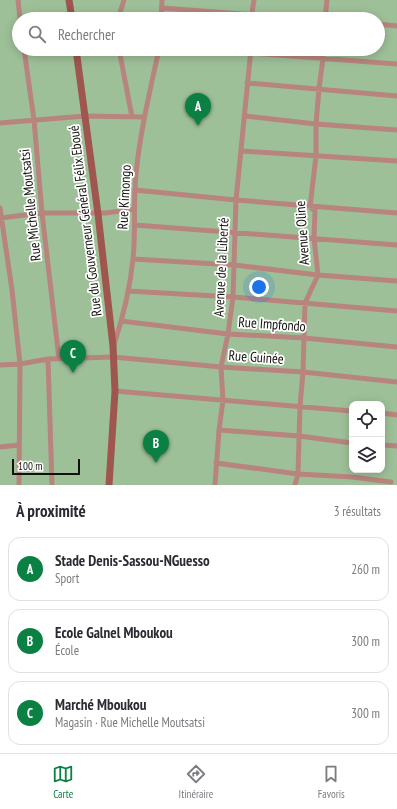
<!DOCTYPE html>
<html lang="fr">
<meta charset="utf-8">
<style>
body{margin:0;font-family:"PT Sans Narrow",sans-serif;background:#f7f7f7;color:#2b2b33}
.controls{position:absolute;right:12px;bottom:12px;display:grid;overflow:hidden;border-radius:8px;box-shadow:0 2px 10px #0003}
.controls button{width:36px;height:36px;display:grid;place-items:center;padding:0;border:0;border-bottom:1px solid #e1e1e2;background:#fff;color:#2b2b33;font:20px sans-serif}
.scale{position:absolute;left:12px;bottom:10px;width:68px;box-sizing:border-box;padding-left:4px;border:2px solid #12110d;border-top:0;font-size:11px;line-height:14px;white-space:nowrap;color:#12110d;-webkit-text-stroke:3px #fff;paint-order:stroke}
.you{position:absolute;left:259px;top:287px;width:14px;height:14px;margin:-10px;border:3px solid #fff;border-radius:50%;background:#1a73e8;box-shadow:0 0 0 6px #1a73e833}
.badge{display:grid;place-items:center;width:26px;height:26px;border-radius:50%;background:#0b8043;color:#fff;font-size:13px;font-weight:700}
.pin{position:absolute;translate:-50% -33px;filter:drop-shadow(0 1px 2px #0008)}
.pin::after{content:'';position:absolute;top:21px;width:14px;height:12px;background:inherit;clip-path:polygon(0 0,100% 0,50% 100%)}
.list{margin:0;padding:0;list-style:none}
h2{display:flex;justify-content:space-between;align-items:center;height:52px;margin:0;padding:0 16px;font-size:17px}
h2 small{font-size:13px;font-weight:400;color:#7c7c81}
.list li{display:grid;grid-template-columns:26px 1fr auto;gap:12px;align-items:center;box-sizing:border-box;height:64px;margin:0 8px 8px;padding:0 8px;border:1px solid #e1e1e2;border-radius:12px}
.list b{display:block;font-size:15px;white-space:nowrap}
.list p{margin:0;font-size:13px;white-space:nowrap;color:#7c7c81}
.list em{font-size:13px;font-style:normal;color:#7c7c81}
.icon{flex:none;width:22px;height:22px;fill:none;stroke:currentColor;stroke-width:2;stroke-linecap:round;stroke-linejoin:round}
.map{position:relative;flex:none;width:397px;height:485px;overflow:hidden}
.search{position:absolute;background:#fff;box-shadow:0 2px 10px #0003;left:12px;right:12px;top:12px;height:44px;display:flex;align-items:center;gap:10px;box-sizing:border-box;padding:0 14px;border-radius:22px;color:#7c7c81;font-size:15px}
.sheet{height:268px;background:#fff}
nav{display:flex;justify-content:space-around;align-items:center;box-sizing:border-box;height:56px;border-top:1px solid #e1e1e2;background:#fff;font-size:11px;color:#7c7c81}
nav a{display:grid;justify-items:center;gap:2px}
nav .on{color:#0b8043}
.map>svg:first-child{display:block}
.green{fill:#9ec098;fill-rule:evenodd}
.lines{fill:none;stroke-linecap:round;stroke-linejoin:round}
.street{stroke:#b8847e;stroke-width:5}
.secondary{stroke:#9e564f;stroke-width:7}
.labels{text-anchor:middle;dominant-baseline:central;stroke-width:3.5;stroke-linejoin:round;paint-order:stroke}
.street-label{font-size:14px;fill:#12110d;stroke:#fff}
</style>
<div class="map">
<svg width="397" height="485" viewBox="0 0 397 485">
<rect width="100%" height="100%" fill="#e5e1d6"/>
<path class="green" d="M0,0H397V485H0ZM19,19H378V49H19ZM352,404H382V470H352Z"/>
<g class="lines">
<path class="street" d="M18,0L20,19
M162,8L309,19
M118,19L124,0
M161,19L162,0
M251,19L254,0
M325,19L327,0
M378,24L397,26
M24,49L34,120L42,213L59,359
M119,49L132,117
M159,49L251,53L397,64
M247,83L397,96
M245,116L316,124L397,130
M0,123L85,116L144,117
M242,151L397,161
M135,190L236,200L397,213
M0,208L12,290L20,364L19,485
M0,218L42,213H106L134,209
M135,225L397,245
M133,259L234,265L318,275L397,281
M128,291L233,297L397,311
M121,321L228,334L304,338L397,347
M114,345C123,317 130,289 133,259C136,231 133,203 136,174C140,132 150,91 159,49
M48,359L52,485
M0,365L20,364L48,359L113,357L221,367L303,372L397,382
M115,391L352,411
M382,413L397,415
M219,430L299,436L352,443
M382,445L397,446
M0,447L19,445
M216,463L298,474L352,477L391,482
M215,485L219,430L223,400L221,367L228,334L233,297L236,200L251,49
M295,485L298,474L300,406L303,372L305,303L318,275L314,238L315,211L310,207L316,156V124L319,89L323,58V49"/>
<path class="secondary" d="M69,0L72,19
M76,49L98,214L113,346L115,391L109,485"/>
</g>
<g class="labels">
<g class="street-label">
<text transform="translate(124 197) rotate(-87)">Rue Kimongo</text>
<text transform="translate(30 205) rotate(-96)">Rue Michelle Moutsatsi</text>
<text transform="translate(85 221) rotate(-97)">Rue du Gouverneur Général Félix Eboué</text>
<text transform="translate(302 233) rotate(-94)">Avenue Oline</text>
<text transform="translate(221 267) rotate(-87)">Avenue de la Liberté</text>
<text transform="translate(272 324) rotate(4)">Rue Impfondo</text>
<text transform="translate(256 357) rotate(4)">Rue Guinée</text>
</g>
</g>
</svg>
<div class="controls">
<button><svg class="icon" aria-label="locate" viewBox="0 0 24 24"><circle cx="12" cy="12" r="6"/><path d="M12 2v4M12 18v4M2 12h4M18 12h4"/></svg></button>
<button><svg class="icon" aria-label="layers" viewBox="0 0 24 24"><path d="M12 4l9 5-9 5-9-5zM3 14l9 5 9-5"/></svg></button>
</div>
<div class="scale">100 m</div>
<div class="you"></div>
<div class="pin badge" style="left:198px;top:126px">A</div>
<div class="pin badge" style="left:156px;top:463px">B</div>
<div class="pin badge" style="left:73px;top:373px">C</div>
<div class="search"><svg class="icon" aria-label="search" viewBox="0 0 24 24"><circle cx="10" cy="10" r="6"/><path d="M15 15l6 6"/></svg>Rechercher</div>
</div>
<section class="sheet">
<h2>À proximité<small>3 résultats</small></h2>
<ul class="list">
<li><span class="badge">A</span><div><b>Stade Denis-Sassou-NGuesso</b><p>Sport</p></div><em>260 m</em></li>
<li><span class="badge">B</span><div><b>Ecole Galnel Mboukou</b><p>École</p></div><em>300 m</em></li>
<li><span class="badge">C</span><div><b>Marché Mboukou</b><p>Magasin · Rue Michelle Moutsatsi</p></div><em>300 m</em></li>
</ul>
</section>
<nav>
<a class="on"><svg class="icon" aria-label="map" viewBox="0 0 24 24"><path d="M3 6l6-2 6 2 6-2v14l-6 2-6-2-6 2zM9 4v14M15 6v14"/></svg>Carte</a>
<a><svg class="icon" aria-label="directions" viewBox="0 0 24 24"><path d="M12 3l9 9-9 9-9-9zM9 14v-3h6M13 9l2 2-2 2"/></svg>Itinéraire</a>
<a><svg class="icon" aria-label="saved" viewBox="0 0 24 24"><path d="M7 4h10v16l-5-4-5 4z"/></svg>Favoris</a>
</nav>
